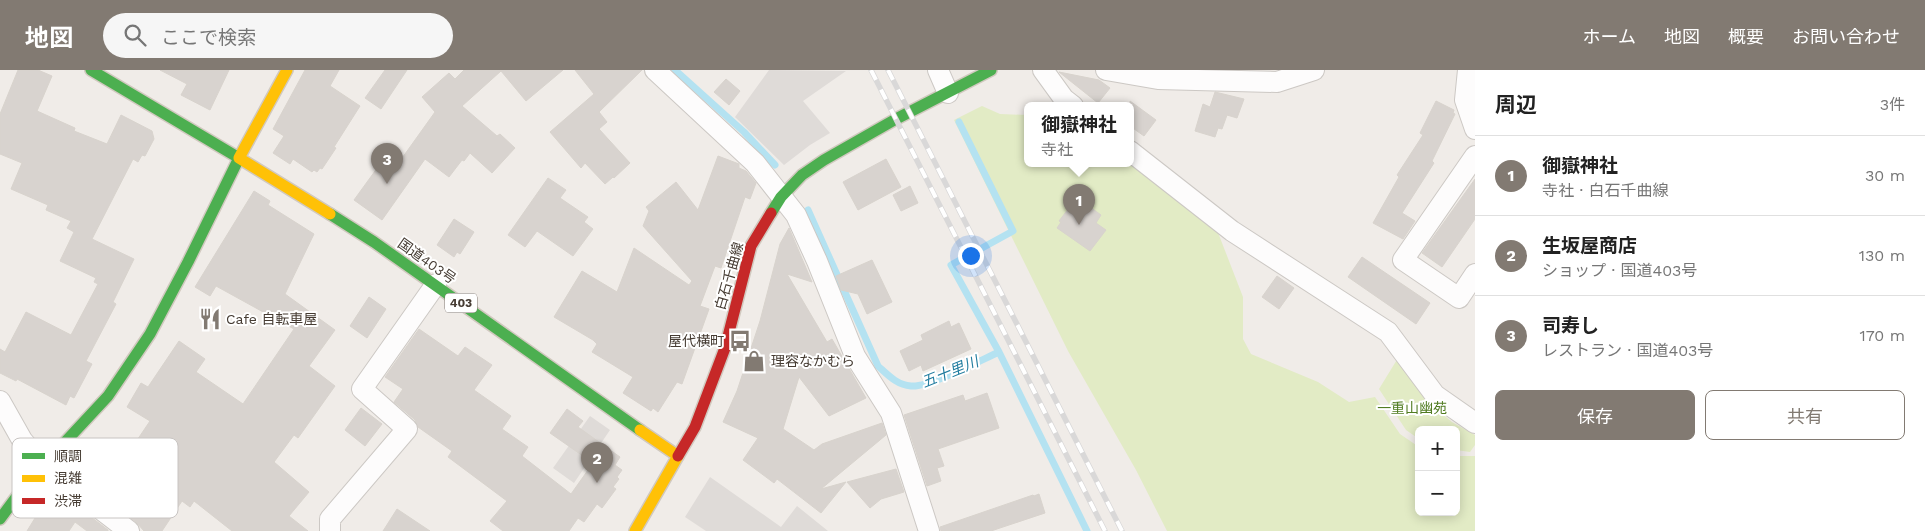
<!DOCTYPE html>
<html lang="ja">
<meta charset="utf-8">
<style>
body{margin:0;font-family:"Work Sans","Noto Sans JP",sans-serif;background:#f6f6f6;color:#222}
.controls{position:absolute;right:15px;bottom:15px;display:grid;overflow:hidden;border-radius:8px;box-shadow:0 2px 12px #0003}
.controls button{width:45px;height:45px;display:grid;place-items:center;padding:0;border:0;border-bottom:1px solid #e0e0e0;background:#fff;color:#222;font:25px sans-serif}
.you{position:absolute;left:970px;top:185px;width:18px;height:18px;margin:-12px;border:4px solid #fff;border-radius:50%;background:#1a73e8;box-shadow:0 0 0 8px #1a73e833}
.badge{display:grid;place-items:center;width:32px;height:32px;border-radius:50%;background:#827a72;color:#fff;font-size:16px;font-weight:700}
.pin{position:absolute;translate:-50% -41px;filter:drop-shadow(0 1px 2px #0008)}
.pin::after{content:'';position:absolute;top:26px;width:18px;height:15px;background:inherit;clip-path:polygon(0 0,100% 0,50% 100%)}
.popup{position:absolute;left:1024px;top:32px;width:110px;height:65px;box-sizing:border-box;display:grid;place-content:center;border-radius:8px;background:#fff;filter:drop-shadow(0 1px 4px #0005);font-size:16px;white-space:nowrap;color:#767676}
.popup b{font-size:19px;color:#222}
.popup::after{content:'';position:absolute;left:50%;top:100%;margin-left:-10px;border:10px solid transparent;border-top-color:#fff}
.list{margin:0;padding:0;list-style:none}
h2{display:flex;justify-content:space-between;align-items:center;height:65px;margin:0;padding:0 20px;font-size:21px}
h2 small{font-size:16px;font-weight:400;color:#767676}
.list li{display:grid;grid-template-columns:32px 1fr auto;gap:15px;align-items:center;box-sizing:border-box;height:80px;padding:0 20px;border-top:1px solid #e0e0e0}
.list b{display:block;font-size:19px;white-space:nowrap}
.list p{margin:0;font-size:16px;white-space:nowrap;color:#767676}
.list em{font-size:16px;font-style:normal;color:#767676}
.actions{display:flex;gap:10px;padding:15px 20px}
.actions a{flex:1;padding:11px 0;border:1px solid #827a72;border-radius:8px;text-align:center;font-size:18px;color:#827a72}
.actions .main{background:#827a72;color:#fff}
.icon{flex:none;width:28px;height:28px;fill:none;stroke:currentColor;stroke-width:2;stroke-linecap:round;stroke-linejoin:round}
.map{position:relative;flex:none;width:1475px;height:461px;overflow:hidden}
header{display:flex;align-items:center;gap:30px;box-sizing:border-box;height:70px;padding:0 25px;background:#827a72;color:#fff}
header strong{font-size:24px}
nav{display:flex;gap:28px;margin-inline-start:auto;font-size:18px}
.search{width:350px;height:45px;background:#f6f6f6;display:flex;align-items:center;gap:12px;box-sizing:border-box;padding:0 18px;border-radius:28px;color:#767676;font-size:19px}
main{display:flex}
aside{flex:1;background:#fff}
.map>svg:first-child{display:block}
.green{fill:#e2ebc5}
.parking{fill:#dfdbd8}
.lines{fill:none;stroke-linecap:round;stroke-linejoin:round}
.stream{stroke:#b4e2f1;stroke-width:7}
.building{fill:#d8d3cf;stroke:#d8d3cd}
.street-casing{stroke:#ccc8c4;stroke-width:22}
.fast-casing{stroke:#d1c9bf;stroke-width:14}
.slow-casing{stroke:#d1c9bf;stroke-width:14}
.jam-casing{stroke:#d1c9bf;stroke-width:14}
.street{stroke:#fdfcfc;stroke-width:20}
.fast{stroke:#4caf50;stroke-width:11}
.slow{stroke:#ffc107;stroke-width:11}
.jam{stroke:#c62828;stroke-width:11}
.rail-casing{stroke:#d9d8d8;stroke-width:5.5}
.rail{stroke:#fff;stroke-width:4;stroke-dasharray:11;stroke-linecap:butt}
.labels{text-anchor:middle;dominant-baseline:central;stroke-width:4;stroke-linejoin:round;paint-order:stroke}
.shield{fill:#fff;stroke:#7e7670;stroke-width:1}
.shield-label{font-size:12px;font-weight:bold;fill:#463c33}
.street-label{font-size:14px;fill:#463c33;stroke:#fff}
.poi-label{font-size:14px;fill:#463c33;stroke:#fff;text-anchor:start}
.park-label{font-size:14px;fill:#517c22;stroke:#fff}
.water-label{font-size:15px;font-style:italic;fill:#227da0;stroke:#fff}
.key{fill:#fff;stroke:#c8c4c2;stroke-width:1}
.key-label{font-size:14px;fill:#463c33}
</style>
<header>
<strong>地図</strong>
<div class="search"><svg class="icon" aria-label="search" viewBox="0 0 24 24"><circle cx="10" cy="10" r="6"/><path d="M15 15l6 6"/></svg>ここで検索</div>
<nav><a>ホーム</a><a>地図</a><a>概要</a><a>お問い合わせ</a></nav>
</header>
<main>
<div class="map">
<svg width="1475" height="461" viewBox="0 0 1475 461">
<rect width="100%" height="100%" fill="#f0ece8"/>
<path class="green" d="M982,36L1000,44L1028,45V94H1130L1217,160L1243,227V269L1251,284L1318,312L1349,332L1375,327L1400,364L1419,377V442H1456V386H1475V461H1167L1136,400L1068,281L954,50Z
M1398,288L1429,333L1452,352L1475,365V375L1470,382L1456,380V360H1419V369L1406,360L1379,319Z"/>
<path class="parking" d="M769,0L846,1L803,31L830,63L810,75L784,95L735,47Z
M590,346L610,360L574,413L553,398Z
M710,407L781,457L797,436L828,461H706L685,447Z"/>
<g class="lines">
<path class="stream" d="M675,0L744,62L775,95
M959,52L1013,161L951,195L999,282
M808,140L878,296C888,305 897,315 911,316C928,318 981,290 999,282L1087,461"/>
</g>
<path class="building" d="M18,0H38L52,6L37,41L75,58L74,61L107,74L121,45L152,61L154,69L145,86L142,85L138,92L133,89L92,169L134,189L113,232L116,234L86,291L92,294L74,328L70,326L66,335L17,309L16,311L0,303V279L5,282L26,242L71,265L98,214L94,212L96,208L60,191L74,162L67,158L71,151L46,140L48,135L11,119L22,93L0,84V44Z
M160,0H229L210,40L181,25L187,14Z
M305,0H339L330,16L360,36L334,77L336,78L322,99L320,98L317,102L314,100L312,102L293,89L290,94L273,83L284,66L273,59Z
M385,0H407L381,39L365,28Z
M464,0H563L526,31L501,1L462,36L497,66L500,64L515,78L492,103L470,83L464,91L462,90L449,107L425,89L382,150L354,130L383,90L395,98L435,42L422,27L449,3L455,9Z
M575,0H642L599,42L607,52L599,59L630,93L614,108L613,107L605,114L585,93L581,98L550,62L594,24Z
M1059,2L1099,10L1110,18L1098,33Z
M726,9L740,21L729,35L714,22Z
M1215,22L1244,29L1237,48L1227,45L1222,59L1218,58L1215,67L1195,61L1203,34L1210,37Z
M1130,31L1156,50L1144,66L1130,56Z
M1436,31L1454,40L1453,43L1455,44L1432,91L1434,93L1402,143L1415,151L1403,169L1373,153L1399,107L1397,105L1423,65L1420,63Z
M718,86L739,94V98L746,101L756,113L750,129L745,127L721,198L715,196L700,236L709,239L682,314L677,312L658,342L653,338L651,341L623,323L633,307L592,282L597,274L593,270L554,247L582,201L617,222L634,178L689,215L692,211L643,156L649,141L646,137L676,112L698,140Z
M886,89L901,117L858,140L843,112Z
M548,108L566,120L560,128L588,147L584,152L593,159L573,186L537,161L525,177L508,165Z
M1475,109V149L1442,197L1422,183Z
M910,116L918,133L901,141L893,125Z
M254,121L270,131L268,135L314,164L285,224L335,260L309,296L335,316L298,368L294,365L274,392L309,422L289,446L308,461H232L194,431L190,437L182,431L162,461H144L136,452L75,405L76,403L73,400L95,370L123,391L150,351L127,337L141,313L148,317L179,271L205,289L196,302L243,334L294,259L216,216L210,226L195,217Z
M1082,131L1101,145L1096,153L1106,160L1090,181L1057,158L1061,152L1059,151L1072,134L1079,135Z
M454,149L474,162L460,184L457,182L454,187L437,175Z
M789,158L812,212L787,204L827,272L832,269L866,328L829,346L799,307L783,359L814,380L822,374L882,353L886,365L821,419L846,412L821,443L777,409L774,413L743,390L758,368L723,352L737,321L760,251L780,174Z
M1362,187L1430,233L1416,254L1348,207Z
M872,190L892,232L867,244L858,224L841,220L836,206Z
M1277,206L1294,218L1279,239L1262,227Z
M369,227L386,239L367,268L350,256Z
M949,251L951,257L959,253L971,279L923,301L921,295L909,301L900,281L923,270L921,265Z
M419,259L458,286L465,277L492,295L474,320L511,346L502,359L528,377L522,386L571,424L593,393L550,363L567,339L583,351L578,357L620,387L615,395L622,400L617,407L619,409L613,417L616,419L602,438L597,434L584,452L578,448L569,461H503L490,451L507,431L448,387L452,381L418,357L415,350L394,332L403,319L385,307Z
M987,323L999,358L938,379L944,396L937,398L941,411L927,416L904,345L963,325L965,331Z
M361,338L382,354L365,376L345,360Z
M896,399L904,422L881,429L870,438L847,412Z
M61,424L108,460V461H87L75,452L69,461H27L43,435L50,439Z
M1039,424L1045,443L991,461H941L940,457L1033,425L1034,426Z
M397,439L430,461H383Z"/>
<g class="lines">
<g class="street-casing">
<path id="street" d="M655,0L755,93L796,145L817,191L855,286L891,343L929,461
M938,0L948,23
M1043,0L1064,29L1073,36
M1106,0L1158,9L1277,12L1314,0
M1468,0L1465,30L1475,59
M1130,81L1232,161L1388,262L1435,325L1475,353
M1475,86L1403,190L1459,228L1475,204
M0,331L22,370L43,395L129,461
M330,461V449L407,359L362,319L436,214"/>
</g>
<g class="fast-casing">
<path id="fast" d="M771,143L781,127L802,105L824,90L896,49L991,0
M330,144L374,172L640,360
M0,449L26,414L108,326L150,264L188,192L239,88L91,0"/>
</g>
<g class="slow-casing">
<path id="slow" d="M287,0L239,88L330,144
M635,461L678,386L640,360"/>
</g>
<g class="jam-casing">
<path id="jam" d="M678,386L695,357L725,278L751,176L771,143"/>
</g>
<use href="#street" class="street"/>
<use href="#fast" class="fast"/>
<use href="#slow" class="slow"/>
<use href="#jam" class="jam"/>
<g class="rail-casing">
<path id="rail" d="M871,0L1105,461
M888,0L1122,461"/>
</g>
<use href="#rail" class="rail"/>
</g>
<defs>
<g id="restaurant-bare" transform="scale(1.725)"><path d="M-5-6h1v4h1v-4h1v4h1v-4h1v5L-1.5 .5V6h-2V.5L-5-1ZM5-6V6H3V1.5H1.5Q1.5-4 5-6Z" fill="#827a72" stroke="#fff" stroke-width="2.5" paint-order="stroke"/></g>
<g id="bus-bare" transform="scale(1.725)"><path d="M-5-6H5V4H4V6H2V4H-2V6H-4V4H-5ZM-3.5-4V0h7V-4ZM-3.5 1.2v1.5H-2V1.2ZM2 1.2v1.5H3.5V1.2Z" fill="#827a72" stroke="#fff" stroke-width="2.5" paint-order="stroke"/></g>
<g id="shop-bare" transform="scale(1.725)"><path d="M-5-2.5h2.3a2.7 3.5 0 0 1 5.4 0H5L5.5 6h-11ZM-1.5-2.5h3a1.5 2.3 0 0 0-3 0Z" fill="#827a72" stroke="#fff" stroke-width="2.5" paint-order="stroke"/></g>
</defs>
<g fill-rule="evenodd">
<use href="#restaurant-bare" x="210" y="249"/>
<use href="#bus-bare" x="740" y="271"/>
<use href="#shop-bare" x="754" y="291"/>
</g>
<g class="labels">
<rect class="shield" x="445" y="223.5" width="32" height="19" rx="4"/>
<g class="shield-label">
<text x="461" y="233">403</text>
</g>
<g class="street-label">
<text transform="translate(427 191) rotate(35)">国道403号</text>
<text transform="translate(729 206) rotate(-74)">白石千曲線</text>
</g>
<g class="poi-label">
<text x="226" y="249">Cafe 自転車屋</text>
<text x="724" y="271" text-anchor="end">屋代横町</text>
<text x="771" y="291">理容なかむら</text>
</g>
<g class="park-label">
<text x="1412" y="338">一重山幽苑</text>
</g>
<g class="water-label">
<text transform="translate(950 302) rotate(-22)">五十里川</text>
</g>
</g>
<rect x="12" y="368" width="166" height="80" rx="8" class="key"/>
<rect x="22" y="383" width="23" height="6" fill="#4caf50"/>
<rect x="22" y="405" width="23" height="7" fill="#ffc107"/>
<rect x="22" y="428" width="23" height="6" fill="#c62828"/>
<g class="key-label">
<text x="54" y="391">順調</text>
<text x="54" y="413">混雑</text>
<text x="54" y="436">渋滞</text>
</g>
</svg>
<div class="controls">
<button>+</button>
<button>−</button>
</div>
<div class="you"></div>
<div class="pin badge" style="left:1079px;top:155px">1</div>
<div class="popup"><b>御嶽神社</b>寺社</div>
<div class="pin badge" style="left:597px;top:413px">2</div>
<div class="pin badge" style="left:387px;top:114px">3</div>
</div>
<aside>
<h2>周辺<small>3件</small></h2>
<ul class="list">
<li><span class="badge">1</span><div><b>御嶽神社</b><p>寺社 · 白石千曲線</p></div><em>30 m</em></li>
<li><span class="badge">2</span><div><b>生坂屋商店</b><p>ショップ · 国道403号</p></div><em>130 m</em></li>
<li><span class="badge">3</span><div><b>司寿し</b><p>レストラン · 国道403号</p></div><em>170 m</em></li>
</ul>
<div class="actions"><a class="main">保存</a><a>共有</a></div>
</aside>
</main>
